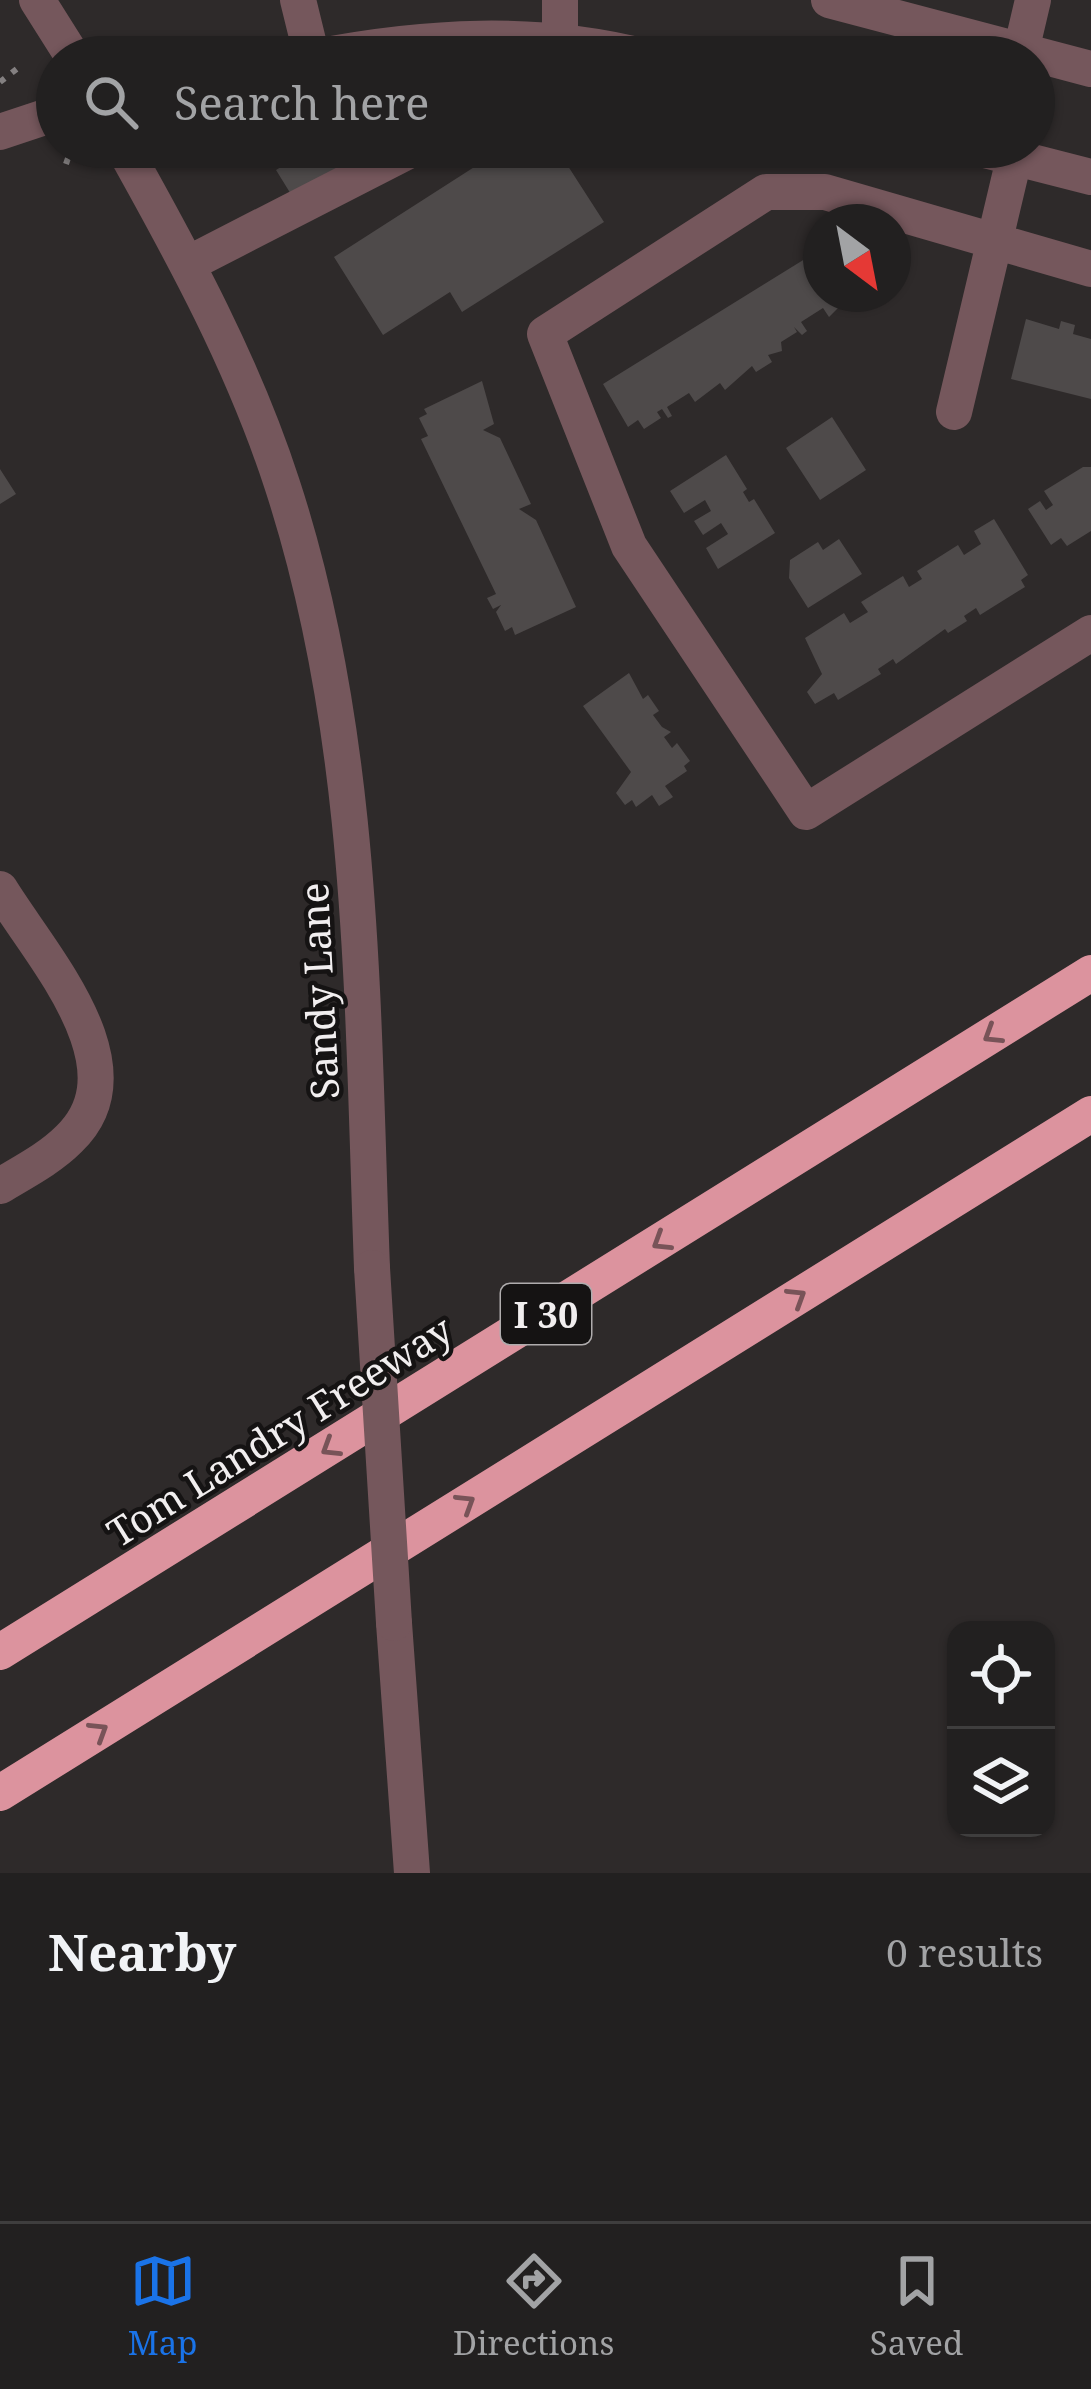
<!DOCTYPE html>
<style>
body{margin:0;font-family:"Noto Serif",serif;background:#2e2d2d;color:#f1f3f6}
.controls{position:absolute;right:36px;bottom:36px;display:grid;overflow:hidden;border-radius:24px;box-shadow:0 3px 9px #0004}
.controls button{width:108px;height:108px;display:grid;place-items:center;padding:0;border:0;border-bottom:3px solid #3f3e3e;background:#222020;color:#f1f3f6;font:60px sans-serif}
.compass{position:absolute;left:803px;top:204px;width:108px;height:108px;border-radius:50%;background:#222020;box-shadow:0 3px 9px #0004;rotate:148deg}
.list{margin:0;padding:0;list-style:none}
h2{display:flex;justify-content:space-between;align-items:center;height:156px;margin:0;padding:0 48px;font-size:51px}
h2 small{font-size:39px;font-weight:400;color:#a2a3a5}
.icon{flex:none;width:66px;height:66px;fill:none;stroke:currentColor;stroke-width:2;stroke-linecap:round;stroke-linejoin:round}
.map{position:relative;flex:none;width:1091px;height:1873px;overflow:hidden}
.search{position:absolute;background:#222020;box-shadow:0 3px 9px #0004;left:36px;right:36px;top:36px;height:132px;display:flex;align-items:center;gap:30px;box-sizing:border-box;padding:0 42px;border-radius:66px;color:#a2a3a5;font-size:45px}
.sheet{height:348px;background:#222020}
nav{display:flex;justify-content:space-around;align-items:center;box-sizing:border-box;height:168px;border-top:3px solid #3f3e3e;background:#222020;font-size:33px;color:#a2a3a5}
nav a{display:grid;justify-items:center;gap:6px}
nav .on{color:#1a73e8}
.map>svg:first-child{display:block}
.building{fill:#4e4a4a}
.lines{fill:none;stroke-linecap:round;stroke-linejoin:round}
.path{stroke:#848081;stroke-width:6;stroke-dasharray:6 9;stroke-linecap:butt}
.minor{stroke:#75575c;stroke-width:36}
.highway{stroke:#dc939e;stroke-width:36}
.minor-bridge{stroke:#75575c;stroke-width:36}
.oneway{stroke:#785358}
.labels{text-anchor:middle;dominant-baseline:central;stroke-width:9;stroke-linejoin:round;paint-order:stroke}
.shield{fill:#151313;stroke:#afacad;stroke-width:3}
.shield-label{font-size:36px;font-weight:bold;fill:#f1eeef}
.street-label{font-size:39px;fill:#f1eeef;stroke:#151313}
</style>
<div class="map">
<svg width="1091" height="1873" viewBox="0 0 1091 1873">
<rect width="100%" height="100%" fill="#2e2a2a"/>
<path class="building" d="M313,147H355L364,161L297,204L276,170Z
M493,155L566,163L604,222L462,312L450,292L383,335L334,257Z
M821,249V294H880L862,305L857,298L842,304L829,317L823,308L801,322L807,331L802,335L794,327L797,332L781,342L782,351L768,355L772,362L756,372L752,366L725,390L720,383L695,402L689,393L667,407L672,416L668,418L662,409L657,412L661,418L644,429L638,420L628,427L603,384Z
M1026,319L1059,329L1061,321L1075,325L1073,334L1091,339V399L1011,379Z
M482,381L494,424L483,430L500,438L531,504L519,509L536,520L576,607L515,635L512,627L505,631L496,612L501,605L493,609L487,598L496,594L421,439L428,436L419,418L427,414L424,409Z
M832,417L866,470L820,500L786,448Z
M726,455L747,489L743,492L749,502L754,499L775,533L718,569L706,548L728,534L721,523L703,535L694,521L711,511L705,500L684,513L670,491Z
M1083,467H1091V531L1067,546L1061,538L1051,545L1028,509L1040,501L1046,510L1053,505L1044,491Z
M0,469L16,494L0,504Z
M994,519L1028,575L1021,580L1025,587L980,615L976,608L964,616L967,621L948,633L945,629L896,664L893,659L878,669L881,674L838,700L834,693L815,704L807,692L822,674L805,638L844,613L850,623L868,612L861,602L903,576L909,587L922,579L917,571L958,545L964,555L981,544L974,531Z
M839,539L862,574L808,608L789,578L790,560L818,542L823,550Z
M629,673L643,699L648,695L659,711L653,715L662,727L671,732L664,737L672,748L677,743L690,761L684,766L687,771L665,786L673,797L659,806L652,795L636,807L632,800L625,805L616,793L631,772L583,706Z"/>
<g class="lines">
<path class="path" d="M0,82L23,64
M66,164L72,147"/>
<path class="minor" d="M37,0L73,57
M298,0L312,57
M560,0V40
M829,0L1091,69
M1021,51L1033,0
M315,57C424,36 536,29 645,57
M0,132L57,113
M123,147C184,256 243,364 282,484C365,737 362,1004 372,1268
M973,147L1091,177
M188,264L416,147
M1091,269L825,192H766L545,334L629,546L806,812L1091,633
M954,412L1014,159
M0,889C41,956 144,1067 69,1139C49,1159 23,1172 0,1186
M394,1623L412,1873"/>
<path class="highway" d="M0,1652L1091,973
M0,1793L1091,1114"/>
<path class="minor-bridge" d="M372,1268L394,1623"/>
</g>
<defs><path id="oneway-chevron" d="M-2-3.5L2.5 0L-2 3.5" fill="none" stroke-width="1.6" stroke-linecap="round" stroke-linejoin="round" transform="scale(3)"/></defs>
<g class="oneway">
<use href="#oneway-chevron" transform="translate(992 1035) rotate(148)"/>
<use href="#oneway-chevron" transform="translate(661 1242) rotate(148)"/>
<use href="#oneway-chevron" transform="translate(797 1297) rotate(-32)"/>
<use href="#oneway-chevron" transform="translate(330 1448) rotate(148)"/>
<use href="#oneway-chevron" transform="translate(466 1503) rotate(-32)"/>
<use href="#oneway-chevron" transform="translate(99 1731) rotate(-32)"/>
</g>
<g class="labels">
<rect class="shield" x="501" y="1284" width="90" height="60" rx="9"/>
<g class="shield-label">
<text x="546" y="1314">I 30</text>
</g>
<g class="street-label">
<text transform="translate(318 991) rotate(-93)">Sandy Lane</text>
<text transform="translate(279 1430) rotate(-32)">Tom Landry Freeway</text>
</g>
</g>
</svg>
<div class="controls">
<button><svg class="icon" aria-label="locate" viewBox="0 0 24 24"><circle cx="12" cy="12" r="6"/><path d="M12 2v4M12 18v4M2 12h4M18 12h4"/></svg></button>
<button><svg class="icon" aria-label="layers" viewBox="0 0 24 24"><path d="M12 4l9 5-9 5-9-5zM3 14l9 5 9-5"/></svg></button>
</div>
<svg class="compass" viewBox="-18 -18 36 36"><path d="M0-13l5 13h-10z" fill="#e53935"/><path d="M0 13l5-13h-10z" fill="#a2a3a5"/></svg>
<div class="search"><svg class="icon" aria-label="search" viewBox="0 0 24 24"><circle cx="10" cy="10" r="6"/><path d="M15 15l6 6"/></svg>Search here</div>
</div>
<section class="sheet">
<h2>Nearby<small>0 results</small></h2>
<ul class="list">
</ul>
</section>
<nav>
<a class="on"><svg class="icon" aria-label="map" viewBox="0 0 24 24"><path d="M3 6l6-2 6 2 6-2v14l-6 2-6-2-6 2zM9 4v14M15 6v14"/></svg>Map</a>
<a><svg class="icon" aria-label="directions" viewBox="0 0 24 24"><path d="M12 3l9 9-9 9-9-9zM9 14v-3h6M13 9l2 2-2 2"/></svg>Directions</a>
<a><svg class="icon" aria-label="saved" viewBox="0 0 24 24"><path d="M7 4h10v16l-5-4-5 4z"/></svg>Saved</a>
</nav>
